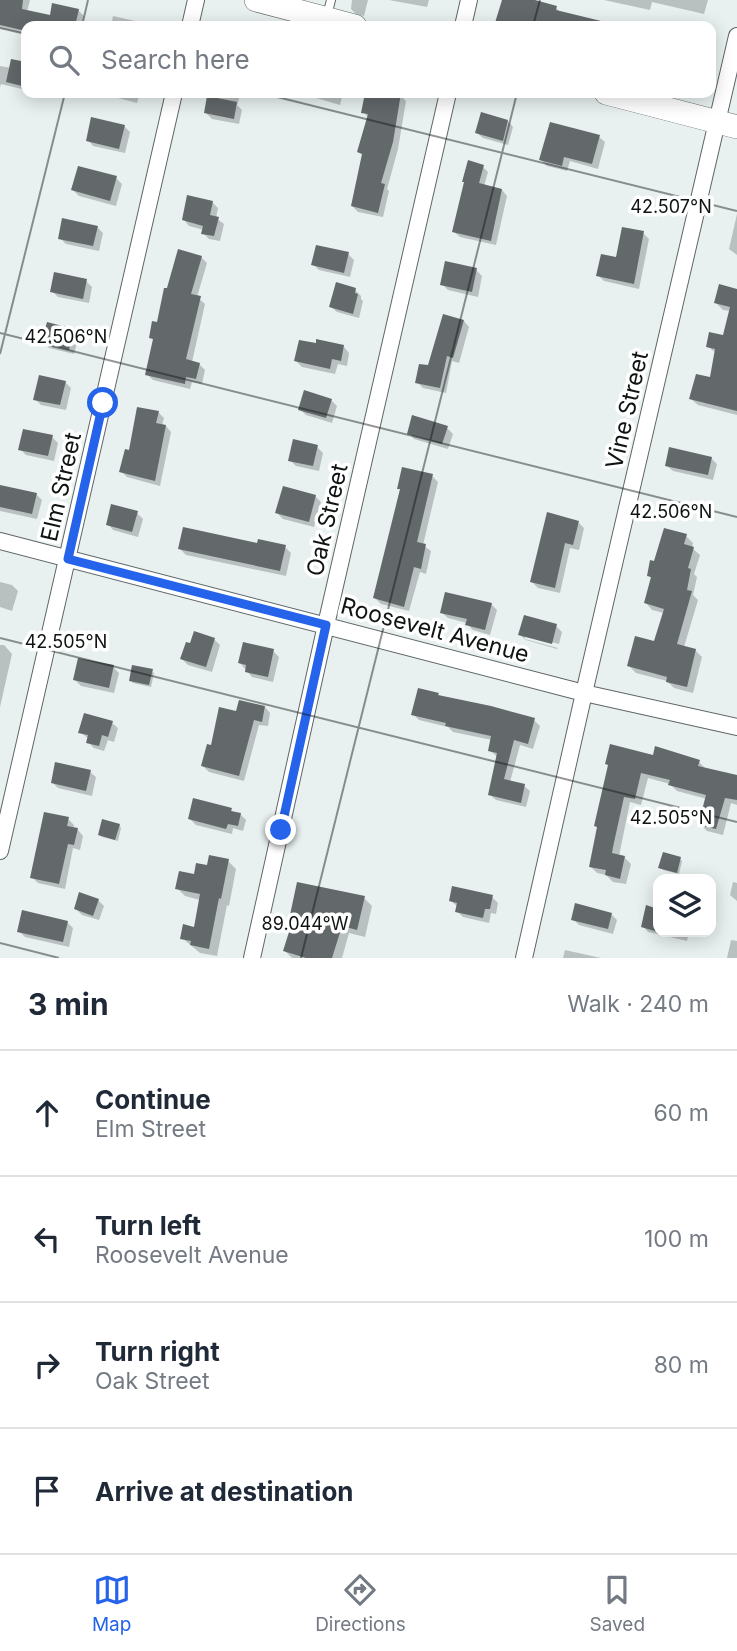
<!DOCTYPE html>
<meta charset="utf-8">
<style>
body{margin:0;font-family:Inter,sans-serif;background:#f6f6f7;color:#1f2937}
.controls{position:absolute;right:21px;bottom:21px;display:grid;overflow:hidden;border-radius:14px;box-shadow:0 4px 18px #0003}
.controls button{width:63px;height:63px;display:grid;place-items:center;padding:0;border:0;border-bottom:2px solid #e0e1e3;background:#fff;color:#1f2937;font:35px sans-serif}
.stop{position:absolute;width:21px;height:21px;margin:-16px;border:5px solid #2563eb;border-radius:50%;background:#fff}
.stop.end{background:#2563eb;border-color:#fff;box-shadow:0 2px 7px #0008}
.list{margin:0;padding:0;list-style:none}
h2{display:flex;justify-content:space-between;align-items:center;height:91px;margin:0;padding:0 28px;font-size:30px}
h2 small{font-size:23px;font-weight:400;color:#747a83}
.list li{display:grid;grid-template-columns:46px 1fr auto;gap:21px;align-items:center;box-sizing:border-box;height:126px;padding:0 28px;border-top:2px solid #e0e1e3}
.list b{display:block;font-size:26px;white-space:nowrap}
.list p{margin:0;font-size:23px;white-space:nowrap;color:#747a83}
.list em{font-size:23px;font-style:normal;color:#747a83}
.icon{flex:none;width:38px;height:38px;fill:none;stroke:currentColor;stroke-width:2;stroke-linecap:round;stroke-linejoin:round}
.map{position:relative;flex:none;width:737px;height:958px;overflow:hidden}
.search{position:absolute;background:#fff;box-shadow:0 4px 18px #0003;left:21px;right:21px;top:21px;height:77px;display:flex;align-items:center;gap:18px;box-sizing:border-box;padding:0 24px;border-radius:14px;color:#747a83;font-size:26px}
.sheet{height:595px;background:#fff}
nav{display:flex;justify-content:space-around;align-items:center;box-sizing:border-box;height:98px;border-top:2px solid #e0e1e3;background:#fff;font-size:19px;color:#747a83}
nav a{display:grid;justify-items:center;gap:4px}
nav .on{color:#2563eb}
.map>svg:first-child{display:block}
.shadow{fill:#0003}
.building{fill:#63686b}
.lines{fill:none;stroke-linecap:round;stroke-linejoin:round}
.lane-casing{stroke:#5f6667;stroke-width:10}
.street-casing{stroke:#5f6667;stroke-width:18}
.secondary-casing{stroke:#5f6667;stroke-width:24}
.lane{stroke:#fff;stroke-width:8}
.street{stroke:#fff;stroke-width:16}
.secondary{stroke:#fff;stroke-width:23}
.route{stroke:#2563eb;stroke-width:9}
.ticks{fill:none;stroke:#101313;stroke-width:2;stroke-opacity:0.45}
.labels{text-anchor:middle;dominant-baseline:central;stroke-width:7;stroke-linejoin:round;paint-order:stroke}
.street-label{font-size:23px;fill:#101313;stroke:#fff}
.ticks-label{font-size:18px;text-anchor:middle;fill:#101313;stroke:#fff;stroke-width:7;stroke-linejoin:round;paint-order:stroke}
</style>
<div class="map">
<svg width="737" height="958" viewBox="0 0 737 958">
<rect width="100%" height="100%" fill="#e8f0f0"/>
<path class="shadow" d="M0,0H30L27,12L51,17L78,10L84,16L81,26H26V34L0,28Z
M352,0H368L364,16L356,14L351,9Z
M389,0H429L427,7Z
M508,0H529L556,8L561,13L613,26H496L502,4Z
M604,0H708L704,14L652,2L650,10Z
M113,16L144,23L147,26H111Z
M13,61L26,64V90L1,84L0,87V66L11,68Z
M99,93H140L137,103Z
M210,93H241L237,105L242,110L239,124L212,119L206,113Z
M309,93H343L340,105L313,97Z
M367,93H385L400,95L406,101L398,149L387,189L389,191L383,217L358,212L352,206L364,156L359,152L369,118L363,112Z
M508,121L513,127L508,145L483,138L477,133Z
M124,126L130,132L125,153L93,146L88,140Z
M599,137L605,142L598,169L570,161L567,171L547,166L541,160Z
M483,167L488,172L484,186L502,190L507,196L496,245L460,237L454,232Z
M116,178L122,184L116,206L79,196L73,190Z
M212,202L218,208L216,218L224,224L220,241L209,239L203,233L204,230L189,226L184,220Z
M737,214V255L729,249Z
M97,227L103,233L99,251L66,244L60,238Z
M643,233L649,239L639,289L604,281L598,275L617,259Z
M348,254L354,260L350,277L319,270L313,264Z
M201,257L207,263L197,297L205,304L192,362L199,364L205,370L202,384L192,382L190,389L153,380L147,374L155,341L150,337Z
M476,270L482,276L478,297L448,290L442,284Z
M86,281L92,287L89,303L58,297L52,291Z
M355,290L361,296V299L363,301L359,318L337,312L331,307Z
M737,291V415L698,405L691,399L711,380L716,353L707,346L724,337L730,311L723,310L716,303Z
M464,321L469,327L459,363L452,361L446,393L423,388L417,382Z
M73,330L79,336L74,354L49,348L43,342Z
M344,347L349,353L347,366L338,364L335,374L302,367L296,361Z
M65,382L71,388L66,410L41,405L35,399Z
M331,400L337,406L332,423L306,415L300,409Z
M158,412L164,418L162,426H166L171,432L160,486L127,477L121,471L131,452Z
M447,428L453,434L448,449L414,439L409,433Z
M52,437L58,443L54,461L26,455L20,449Z
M317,447L323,453L319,471L296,466L290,460Z
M711,458L717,464L713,480L673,471L667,466Z
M432,476L438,482L423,545L431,551L426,574L420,572L409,611L381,604L375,598L401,491L399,488Z
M0,487L36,494L42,500L37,519L0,511Z
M315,496L321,502L314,527L283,519L277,513Z
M137,513L143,519L138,537L113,530L108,524Z
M579,523L584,528L579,550L570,548L560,593L538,588L532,582Z
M686,536L693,543L692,548L700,555L694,574L697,577L693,595L698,600L684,647L695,650L702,657L693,693L674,688L667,681L636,673L629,666L655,643L664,613L652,610L646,603L652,579L649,576L655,563Z
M258,545L285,547L291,553L286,576L186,555L180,549Z
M0,582L12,585L18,591L12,611L0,607Z
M491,604L497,610L490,635L473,630L467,624V623L448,618L442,613Z
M556,626L562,632L559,644L525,635V639L558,648L557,649L526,640L520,635Z
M214,639L220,645L212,672L188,665L182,659Z
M0,645H4L12,654L0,707Z
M273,651L279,657L273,682L252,677L240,663Z
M113,667L119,673L114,693L81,686L75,680Z
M152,671L154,673L151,687L133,683L131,681Z
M438,694L440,697L534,720L540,726L533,749L520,745L510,782L524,786L530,791L526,807L496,800L490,795L498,757L490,751L492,740L453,732L448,727L419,720L413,714Z
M265,707L270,713L268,726L259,725L244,781L209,772L203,766L212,747L237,713Z
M112,723L118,728L114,742L108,740L104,751L94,748L88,742L89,739L80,732Z
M654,757L699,762L705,768L737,777V805L731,803L723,835L707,831L700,824L707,799L677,791L670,784L648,778L641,805L630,802L619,856L624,857L631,864L626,884L613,882L606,875L597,873L590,866L598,828L596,826Z
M90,772L96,777L92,796L58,788L53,783Z
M231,810L235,813L240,814L246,820L243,831L233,828L232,834L196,825L190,819Z
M68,819L74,825L73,829L78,830L83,836L80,850L73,848L65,889L38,883L32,877Z
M119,825L121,828L118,841L102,837L99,835Z
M680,859L682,861L679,874L663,870L660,867Z
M228,861L236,869L229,906L227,905L217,956L200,953L182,938L195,929L200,900L185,896L177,888L195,876Z
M733,882L737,883V901L730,895Z
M492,897L498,903L496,914L491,913L489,923L463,917L457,911L458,907L451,901Z
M364,898L372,906L365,937L349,933L342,958H292L285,951L295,918L292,915Z
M98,900L104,906L99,920L82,915L76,909Z
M648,908L658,910V932H689L687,941L648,932L643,926Z
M611,914L617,920L613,934L579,925L573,919Z
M67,922L73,928L69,947L25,937L19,931Z
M731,940L737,941V958H727Z
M565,950L601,958H563Z"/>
<path class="building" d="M0,0H23L22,9L50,15L52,3L79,9L75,26H26V31L0,25Z
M502,0H535L557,6L556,10L601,21V26H494Z
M11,59L26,62V87L6,82Z
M365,93H401L393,142L381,183L385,184L378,213L351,206L362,154L357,152L368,114L361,113Z
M207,96L237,102L234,119L204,113Z
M481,112L508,120L503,141L475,133Z
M91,117L125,125L119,149L86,141Z
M550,122L600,135L592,164L564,157L562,166L539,160Z
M468,160L484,165L479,183L502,189L491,241L452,232L464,182H462Z
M78,166L117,176L110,201L71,190Z
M187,195L213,201L210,215L219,217L214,236L201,234L203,226L182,220Z
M62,218L98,226L93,246L58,239Z
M622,227L644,231L634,284L596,276L601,254L616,257Z
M316,245L349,252L344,273L311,265Z
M178,249L202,256L191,294L201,296L186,359L200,363L196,379L186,377L185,384L145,375L153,339L149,338L152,321L157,322L164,288H167Z
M445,261L477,268L472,292L440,285Z
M54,272L87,279L83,299L50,292Z
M336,282L356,288L355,293L358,294L353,314L329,307Z
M719,284L737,289V411L689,399L696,374L710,377L715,349L706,347L709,332L723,335L730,307L714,303Z
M443,314L464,320L453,358L447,356L440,388L415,383L419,364L428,365Z
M47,322L74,329L69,350L41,343Z
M316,339L344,345L341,361L332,359L330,369L294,361L299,340L316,343Z
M39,375L66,381L60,405L33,400Z
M304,390L332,399L326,418L298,410Z
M137,407L159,411L156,423L166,425L155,481L119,472L125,449L129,450Z
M412,415L448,426L442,444L407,434Z
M23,429L53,435L48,456L18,450Z
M293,439L318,445L313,466L288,461Z
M669,447L712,457L708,475L665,466Z
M402,467L433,474L417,542L426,544L421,569L414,567L404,607L373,598L400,489H397Z
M0,485L37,493L32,514L0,507Z
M283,486L316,495L309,522L275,513Z
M111,504L138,511L132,532L106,525Z
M547,512L579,521L573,545L565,543L555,588L530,582Z
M183,527L257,543L258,539L286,545L280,571L178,549Z
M664,528L687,534L684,544L694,547L688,568L691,569L687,590L692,591L677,644L696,649L687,687L666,682L667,677L627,666L635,636L654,641L664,609L644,603L651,577L647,576L650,560L654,561Z
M445,592L492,603L485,630L465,625L467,619L440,613Z
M524,615L557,624L552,644L518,635Z
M194,631L215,638L206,667L180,659L186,642L190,643Z
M243,642L274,649L268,677L245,672L246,665L238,663Z
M78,658L114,665L109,688L73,680Z
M132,665L153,669L149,685L129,681Z
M418,688L439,693L438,695L491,706L535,718L528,744L514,740L504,779L525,784L521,803L488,795L497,753L488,751L491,736L445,726L446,723L411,715Z
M239,700L265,706L262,722L254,720L239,776L201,766L207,744L211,745L219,707L236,711Z
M84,713L113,721L108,737L102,735L99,746L86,743L88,735L78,733Z
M610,744L653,755L655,746L700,760L698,766L737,775V800L725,798L716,829L698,825L706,795L668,785L670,780L641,773L635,799L624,797L613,847L612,853L625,856L620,879L605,875L606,870L589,867L597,827L594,826L608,765L605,764Z
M55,762L91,770L86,791L51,783Z
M193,798L232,808L231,811L241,813L238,826L228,824L226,829L188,819Z
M44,812L69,817L67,826L78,828L74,845L68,844L59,884L30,878Z
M102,819L120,824L115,840L98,835Z
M663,852L681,857L677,873L658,868Z
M209,855L229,859L221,899L219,898L209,949L190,945L191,941L180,939L183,924L194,927L200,894L175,889L179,871L194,874L196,863L207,865Z
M297,882L365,896L357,930L342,926L332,958H306L283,951L294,916L290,915Z
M452,886L493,895L490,909H485L483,918L455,912L457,903L449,901Z
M79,892L99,899L93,916L74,909Z
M575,903L612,913L608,929L571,920Z
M646,905L658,909V932L641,927Z
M22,910L68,921L63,942L17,932Z"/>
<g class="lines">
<g class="lane-casing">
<path id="lane" d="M327,16L331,0"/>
</g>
<g class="street-casing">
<path id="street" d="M190,26L196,0
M463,26L469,0
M0,541L584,693L737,727
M0,851L174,93
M252,958L326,625L448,93
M524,958L584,693L737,36"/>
</g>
<g class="secondary-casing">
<path id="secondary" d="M256,0L355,26
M606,93L737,127"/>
</g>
<use href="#lane" class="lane"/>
<use href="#street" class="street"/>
<use href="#secondary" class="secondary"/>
</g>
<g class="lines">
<path class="route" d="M103,403L68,559L326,625L281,830"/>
</g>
<path class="ticks" d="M82,26L88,0M533,26L540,0M0,28L26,34M261,93L737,211M0,333L737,517M0,354L65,93M0,638L737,822M0,943L59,958M301,958L517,93"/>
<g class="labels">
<g class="street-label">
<text transform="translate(627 410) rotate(-77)">Vine Street</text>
<text transform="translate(61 487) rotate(-77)">Elm Street</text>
<text transform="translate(327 520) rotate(-77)">Oak Street</text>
<text transform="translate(435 630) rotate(15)">Roosevelt Avenue</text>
</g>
</g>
<g class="ticks-label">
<text x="671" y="213">42.507°N</text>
<text x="66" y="343">42.506°N</text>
<text x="671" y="518">42.506°N</text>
<text x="66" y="648">42.505°N</text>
<text x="671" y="824">42.505°N</text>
<text x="305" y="930">89.044°W</text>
</g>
</svg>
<div class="controls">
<button><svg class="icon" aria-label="layers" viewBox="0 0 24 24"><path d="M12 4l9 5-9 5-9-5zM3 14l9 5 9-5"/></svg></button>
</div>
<div class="stop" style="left:103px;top:403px"></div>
<div class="stop end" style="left:281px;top:830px"></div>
<div class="search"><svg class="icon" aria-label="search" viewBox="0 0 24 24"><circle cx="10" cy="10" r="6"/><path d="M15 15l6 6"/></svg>Search here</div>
</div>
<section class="sheet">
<h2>3 min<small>Walk · 240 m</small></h2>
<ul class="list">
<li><svg class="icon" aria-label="ahead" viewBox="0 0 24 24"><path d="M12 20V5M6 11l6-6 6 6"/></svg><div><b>Continue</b><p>Elm Street</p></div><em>60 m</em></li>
<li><svg class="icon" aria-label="left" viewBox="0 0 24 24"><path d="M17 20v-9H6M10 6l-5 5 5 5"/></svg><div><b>Turn left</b><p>Roosevelt Avenue</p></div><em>100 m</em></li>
<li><svg class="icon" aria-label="right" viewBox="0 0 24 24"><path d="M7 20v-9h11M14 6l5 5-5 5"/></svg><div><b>Turn right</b><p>Oak Street</p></div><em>80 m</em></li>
<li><svg class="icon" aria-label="arrive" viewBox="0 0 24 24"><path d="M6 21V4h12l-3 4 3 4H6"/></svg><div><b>Arrive at destination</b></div></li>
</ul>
</section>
<nav>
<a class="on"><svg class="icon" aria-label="map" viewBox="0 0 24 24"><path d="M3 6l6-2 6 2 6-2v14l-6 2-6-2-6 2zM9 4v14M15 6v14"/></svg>Map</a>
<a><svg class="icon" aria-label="directions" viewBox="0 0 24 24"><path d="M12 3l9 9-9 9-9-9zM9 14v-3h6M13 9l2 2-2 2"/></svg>Directions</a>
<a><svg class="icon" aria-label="saved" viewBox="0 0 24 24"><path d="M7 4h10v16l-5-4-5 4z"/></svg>Saved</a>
</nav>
